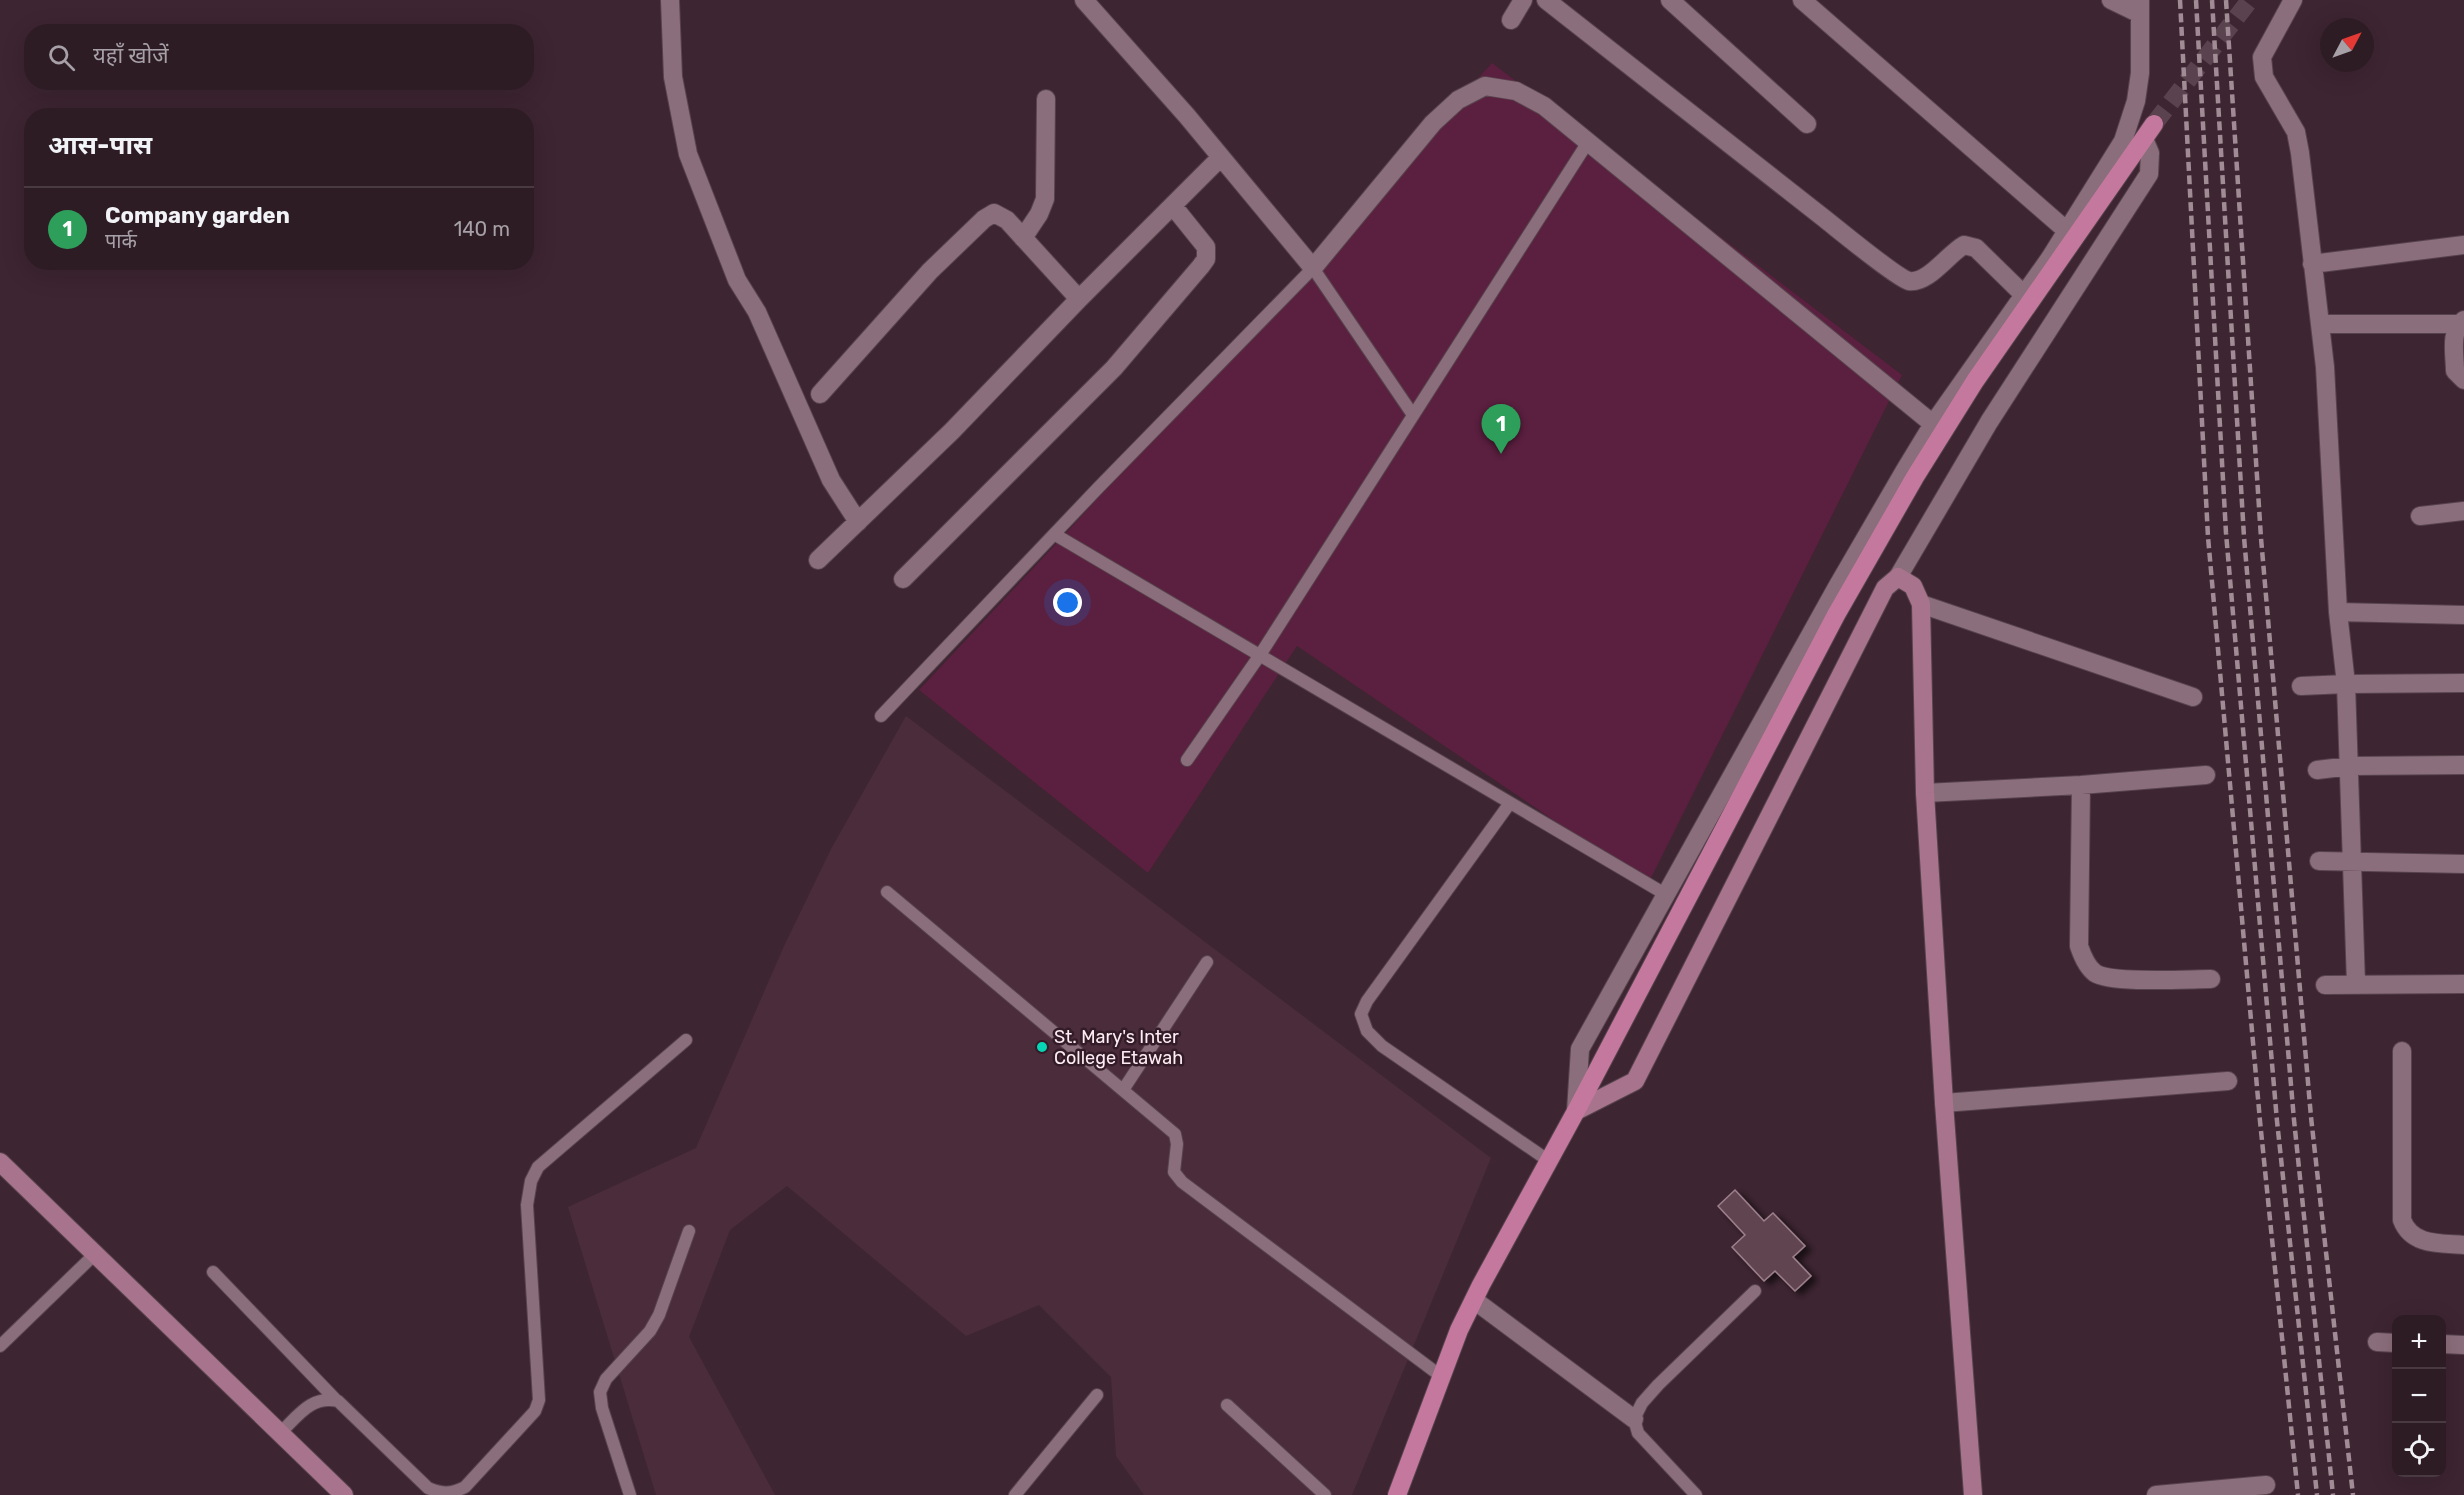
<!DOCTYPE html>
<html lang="hi">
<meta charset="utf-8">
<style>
body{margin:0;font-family:Rubik,"Noto Sans Devanagari",sans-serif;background:#36252d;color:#f1f3f6}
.controls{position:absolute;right:18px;bottom:18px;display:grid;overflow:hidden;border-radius:12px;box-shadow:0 6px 24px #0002}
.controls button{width:54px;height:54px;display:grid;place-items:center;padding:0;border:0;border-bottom:2px solid #493a42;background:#2e1c25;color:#f1f3f6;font:30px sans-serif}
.compass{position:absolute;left:2320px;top:18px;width:54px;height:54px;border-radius:50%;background:#2e1c25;box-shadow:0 6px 24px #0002;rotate:49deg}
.you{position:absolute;left:1068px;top:603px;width:21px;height:21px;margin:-15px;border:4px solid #fff;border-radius:50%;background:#1a73e8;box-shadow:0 0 0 9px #1a73e833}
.badge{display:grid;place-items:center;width:39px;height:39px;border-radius:50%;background:#8bbbb9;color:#fff;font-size:20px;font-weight:700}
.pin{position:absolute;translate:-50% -50px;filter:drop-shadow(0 2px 3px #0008)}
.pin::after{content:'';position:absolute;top:32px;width:21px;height:18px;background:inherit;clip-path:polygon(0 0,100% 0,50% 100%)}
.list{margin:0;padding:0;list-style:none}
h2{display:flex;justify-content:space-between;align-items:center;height:78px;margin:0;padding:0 24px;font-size:26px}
h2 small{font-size:20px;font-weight:400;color:#a7a1a7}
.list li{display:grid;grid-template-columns:39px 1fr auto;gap:18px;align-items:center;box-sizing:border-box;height:84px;padding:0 24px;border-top:2px solid #493a42}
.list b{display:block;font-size:22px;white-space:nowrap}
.list p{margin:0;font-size:20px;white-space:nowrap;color:#a7a1a7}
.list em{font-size:20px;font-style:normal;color:#a7a1a7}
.icon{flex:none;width:33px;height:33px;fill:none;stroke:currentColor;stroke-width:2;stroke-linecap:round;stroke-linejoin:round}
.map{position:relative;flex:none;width:2464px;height:1495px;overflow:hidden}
.search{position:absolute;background:#2e1c25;box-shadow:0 6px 24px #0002;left:24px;top:24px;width:510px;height:66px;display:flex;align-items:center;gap:15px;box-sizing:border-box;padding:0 21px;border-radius:24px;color:#a7a1a7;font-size:22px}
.panel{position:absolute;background:#2e1c25;box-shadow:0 6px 24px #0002;left:24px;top:108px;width:510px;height:162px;border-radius:24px}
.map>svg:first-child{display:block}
.built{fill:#4b2c3b}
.green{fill:#5b1f3f}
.building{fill:#604551;stroke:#9d808c;stroke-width:1.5;filter:url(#shadow)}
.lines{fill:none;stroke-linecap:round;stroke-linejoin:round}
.primary-tunnel{stroke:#5a434e;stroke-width:18;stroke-dasharray:18 9;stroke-linecap:butt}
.lane-casing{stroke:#57434d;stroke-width:14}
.street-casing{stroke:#57434d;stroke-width:20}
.secondary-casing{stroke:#57434d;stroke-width:20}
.primary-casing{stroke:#57434d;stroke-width:20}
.lane{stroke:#8b6e7b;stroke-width:12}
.street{stroke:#8b6e7b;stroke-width:18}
.secondary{stroke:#a8738c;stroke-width:18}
.primary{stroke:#c5789e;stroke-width:18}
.rail{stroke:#a18c96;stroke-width:4.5;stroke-dasharray:9 4.5;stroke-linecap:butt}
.poi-dot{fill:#07d5b6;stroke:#331c27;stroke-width:2}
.labels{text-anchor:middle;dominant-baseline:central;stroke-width:5;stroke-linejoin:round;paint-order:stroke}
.poi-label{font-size:18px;fill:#fdecf3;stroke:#331c27;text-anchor:start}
</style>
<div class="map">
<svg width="2464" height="1495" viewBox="0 0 2464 1495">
<defs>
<filter id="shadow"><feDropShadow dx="6" dy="4" stdDeviation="3" flood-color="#0009"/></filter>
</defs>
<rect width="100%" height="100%" fill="#3d2531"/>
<path class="built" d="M906,716L1491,1158L1352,1495H1144L1116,1456L1111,1377L1039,1305L966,1336L787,1186L730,1230L689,1337L775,1495H656L568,1207L696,1148L784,946L831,849Z"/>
<path class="green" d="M1492,63L1902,375L1648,884L1297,646L1148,873L919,690L1067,532Z"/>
<path class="building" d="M1735,1190L1764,1221L1773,1213L1805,1246L1793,1257L1811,1276L1795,1291L1775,1271L1764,1281L1732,1247L1745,1235L1718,1206Z"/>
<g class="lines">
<path class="primary-tunnel" d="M2154,124L2250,0"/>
<g class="lane-casing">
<path id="lane" d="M1054,534L1665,894
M881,716L1098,488L1313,268L1413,415
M1187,760L1260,655L1588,142
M1510,803L1367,1001L1361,1014L1367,1031L1382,1046L1549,1161
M887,892L1175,1134L1177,1144L1174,1172L1182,1182L1442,1377
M1123,1090L1207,962
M213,1272L337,1401
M0,1346L95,1254
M1227,1405L1325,1495
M280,1433C298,1416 311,1395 338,1401L428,1488C442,1494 451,1494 465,1487L535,1411L539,1400L527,1205L531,1181L538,1167L686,1040
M630,1495L602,1408L600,1392L606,1379L650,1331L659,1315L689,1231
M1015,1495L1097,1395
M1696,1495L1638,1433L1634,1419L1642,1403L1658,1385L1755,1291"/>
</g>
<g class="street-casing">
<path id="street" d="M670,0L673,77L688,154L737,280L757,312L831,480L858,522
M1084,0L1187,116L1313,268L1433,123L1458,100L1485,86L1516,91L1544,106L1933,424
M1546,0C1639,73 1732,146 1825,219C1839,230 1897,278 1909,281C1928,284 1948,254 1964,245L1976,248L2023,294
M1670,0L1807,124
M1802,0L2067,231
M2111,0L2140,14
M2293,0L2262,57L2264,77L2296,132L2300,153L2325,367L2338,612L2346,684L2356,984
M1511,20L1523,0
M1023,238L1039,214L1045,199L1046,99
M2312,264L2464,245
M2464,320C2449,331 2455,355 2455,371L2464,380
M2320,324H2459
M820,394L930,271L984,219L994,213L1007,220L1079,299
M2420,516L2464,511
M818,560L952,431L1079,299L1221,157
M1898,577L1989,422L2149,174L2150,153L2144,139
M903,579L1114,368L1201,266L1206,259V247L1173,206
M1921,604L2193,697
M2338,612L2464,615
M2301,686L2346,684L2464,683
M2317,770L2350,766L2464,765
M2081,785L2079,946C2082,955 2087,967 2095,973C2111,984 2189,979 2211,979
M1925,793L2081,785L2206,775
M2319,861L2464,864
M2325,985L2464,984
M2402,1051V1220C2412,1246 2440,1243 2464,1245
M1944,1103L2228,1081
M1576,1111L1580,1049L1837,587L1905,470L1933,424L2050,258L2123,141L2136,101L2140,73V0
M1474,1300L1634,1419
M2377,1342L2396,1343
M2442,1344L2464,1345
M2156,1495L2266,1485"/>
</g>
<g class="secondary-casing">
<path id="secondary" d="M1576,1111L1635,1081L1885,588L1898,577L1913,586L1921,604L1925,793L1944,1103L1973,1495
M0,1162L344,1495"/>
</g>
<g class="primary-casing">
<path id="primary" d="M1397,1495L1459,1330L1481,1285L1576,1111L1836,615L1915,477L1975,381L2154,124"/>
</g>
<use href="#lane" class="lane"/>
<use href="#street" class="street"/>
<use href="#secondary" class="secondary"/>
<use href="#primary" class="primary"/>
<path class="rail" d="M2180,0L2208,537L2260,1121L2298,1495
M2196,0L2226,533L2277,1121L2317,1495
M2212,0L2244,537L2294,1120L2333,1495
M2226,0L2261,538L2311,1117L2353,1495"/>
</g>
<circle class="poi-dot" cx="1042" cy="1047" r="6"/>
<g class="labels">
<g class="poi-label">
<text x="1054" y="1037">St. Mary's Inter<tspan x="1054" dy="21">College Etawah</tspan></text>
</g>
</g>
</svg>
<div class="controls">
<button>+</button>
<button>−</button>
<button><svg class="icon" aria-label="locate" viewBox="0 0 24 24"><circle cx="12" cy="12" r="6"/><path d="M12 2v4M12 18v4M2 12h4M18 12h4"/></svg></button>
</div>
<svg class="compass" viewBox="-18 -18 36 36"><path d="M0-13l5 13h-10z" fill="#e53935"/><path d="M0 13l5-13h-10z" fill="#a7a1a7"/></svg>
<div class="you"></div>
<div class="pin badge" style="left:1501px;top:454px;background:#2e9e5b">1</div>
<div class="search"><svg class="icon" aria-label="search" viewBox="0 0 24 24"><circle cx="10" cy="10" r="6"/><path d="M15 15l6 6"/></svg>यहाँ खोजें</div>
<section class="panel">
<h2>आस-पास<small></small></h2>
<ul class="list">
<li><span class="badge" style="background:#2e9e5b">1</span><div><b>Company garden</b><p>पार्क</p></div><em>140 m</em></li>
</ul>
</section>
</div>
